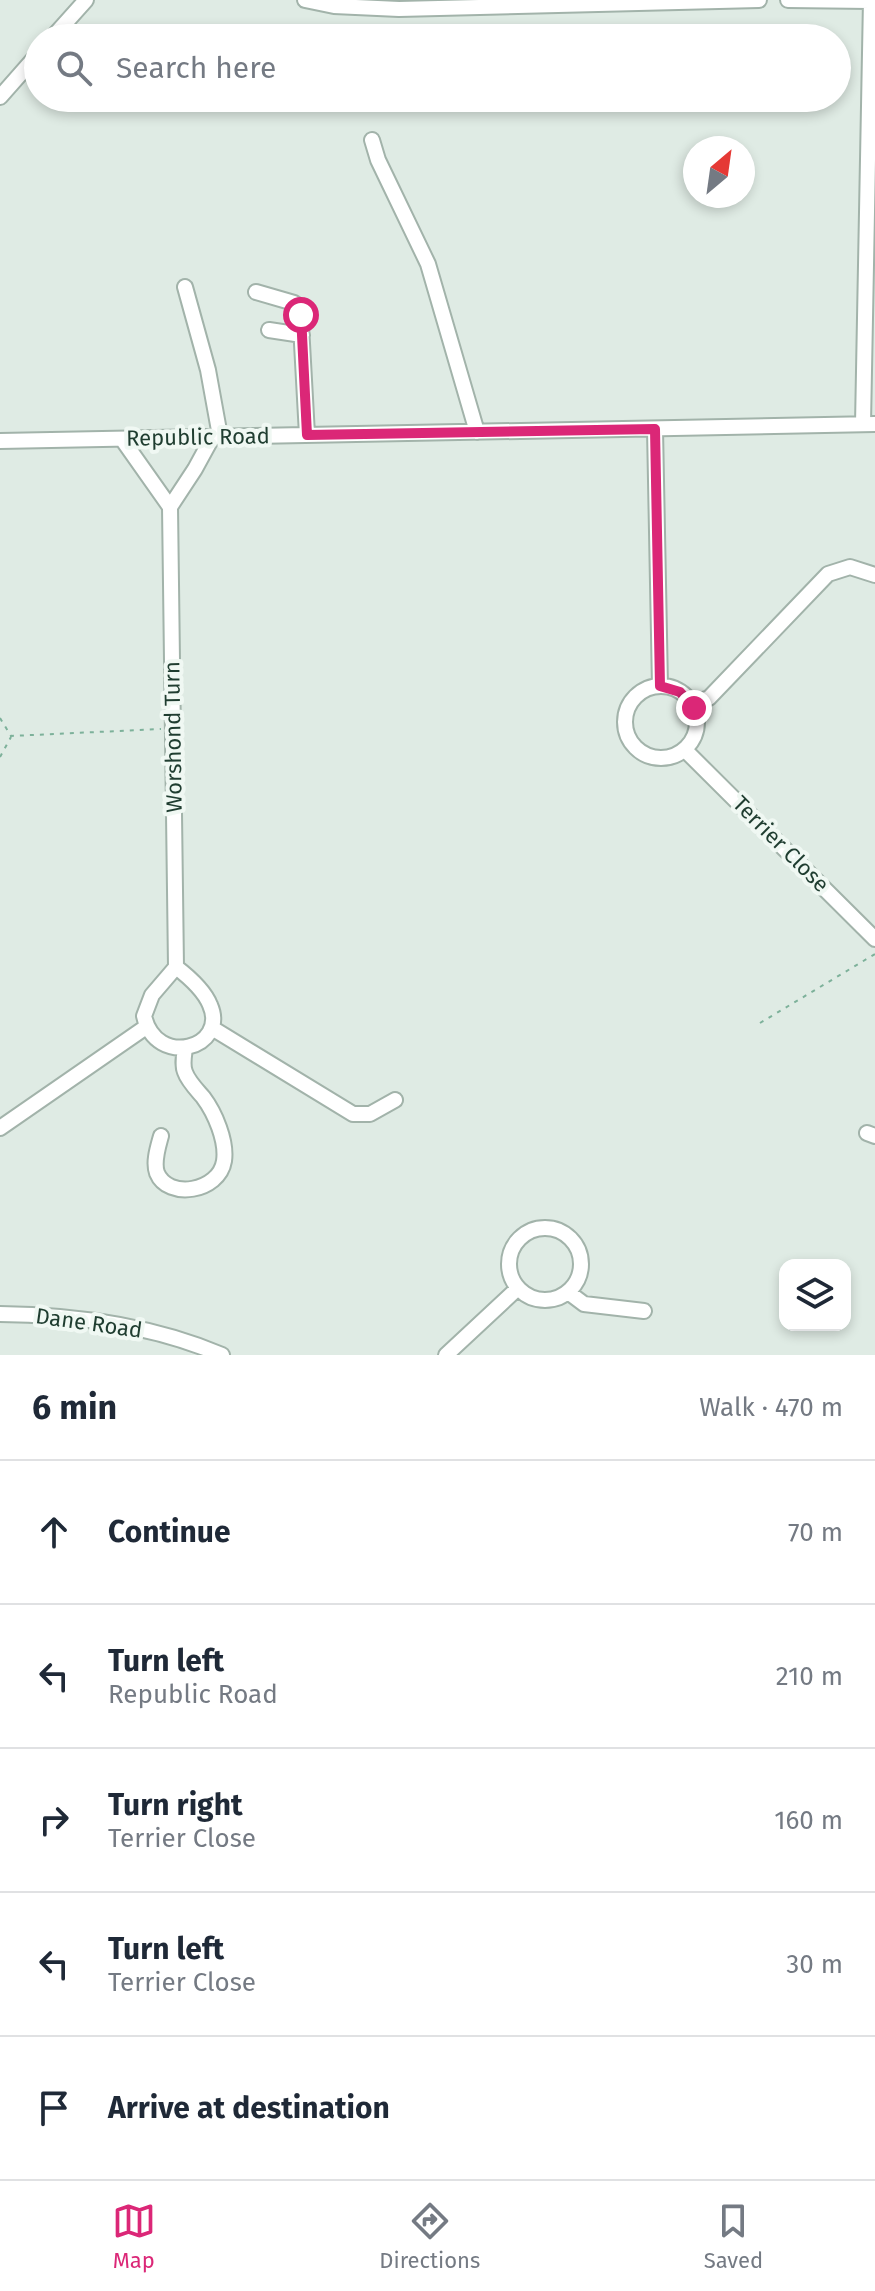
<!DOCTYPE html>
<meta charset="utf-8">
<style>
body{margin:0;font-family:"Fira Sans",sans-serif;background:#f2f2f3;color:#1f2937}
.controls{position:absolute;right:24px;bottom:24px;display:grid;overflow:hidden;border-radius:16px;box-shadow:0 4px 12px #0003}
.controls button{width:72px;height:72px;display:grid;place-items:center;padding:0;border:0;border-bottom:2px solid #e0e1e3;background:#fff;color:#1f2937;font:40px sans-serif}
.compass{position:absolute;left:683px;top:136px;width:72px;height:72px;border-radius:50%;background:#fff;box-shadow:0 4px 12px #0003;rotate:29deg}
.stop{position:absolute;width:24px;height:24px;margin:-18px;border:6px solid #db2777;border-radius:50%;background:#fff}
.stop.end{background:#db2777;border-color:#fff;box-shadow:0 2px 8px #0008}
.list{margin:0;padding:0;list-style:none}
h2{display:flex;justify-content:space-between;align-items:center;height:104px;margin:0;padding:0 32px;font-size:34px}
h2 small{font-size:26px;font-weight:400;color:#747a83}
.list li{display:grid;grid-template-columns:52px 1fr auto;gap:24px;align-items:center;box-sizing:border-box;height:144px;padding:0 32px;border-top:2px solid #e0e1e3}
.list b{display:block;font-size:30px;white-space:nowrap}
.list p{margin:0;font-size:26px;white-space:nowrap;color:#747a83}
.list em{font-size:26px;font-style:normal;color:#747a83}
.icon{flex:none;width:44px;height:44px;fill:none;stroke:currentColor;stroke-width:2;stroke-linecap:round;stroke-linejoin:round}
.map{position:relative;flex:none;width:875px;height:1355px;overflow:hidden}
.search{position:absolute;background:#fff;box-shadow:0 4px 12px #0003;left:24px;right:24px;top:24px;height:88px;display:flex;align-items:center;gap:20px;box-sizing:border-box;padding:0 28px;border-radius:44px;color:#747a83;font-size:30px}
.sheet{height:824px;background:#fff}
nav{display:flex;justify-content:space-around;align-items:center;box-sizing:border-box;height:112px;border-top:2px solid #e0e1e3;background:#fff;font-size:22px;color:#747a83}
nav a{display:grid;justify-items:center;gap:4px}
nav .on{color:#db2777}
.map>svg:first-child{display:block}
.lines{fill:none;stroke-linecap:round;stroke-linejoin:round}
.minor-casing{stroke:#a2b3aa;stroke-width:18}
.path{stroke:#7db19a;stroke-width:2;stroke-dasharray:4 6;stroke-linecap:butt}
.minor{stroke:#fff;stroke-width:14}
.route{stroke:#db2777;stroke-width:10}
.labels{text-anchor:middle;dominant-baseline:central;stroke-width:8;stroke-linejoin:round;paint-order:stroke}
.street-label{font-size:22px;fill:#1f3d30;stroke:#f0f8f3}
</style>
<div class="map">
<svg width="875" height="1355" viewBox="0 0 875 1355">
<rect width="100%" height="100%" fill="#dfebe4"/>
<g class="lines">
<g class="minor-casing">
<path id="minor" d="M305,0L334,6L399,9L759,0
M788,0L870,1
M52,38L86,0
M0,97L38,54
M372,140L378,160L428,264L477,432
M185,287L208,370L220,436
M256,292L294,303L300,307L307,435
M269,330L302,335
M863,424L871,0
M655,429L660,686
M122,439L170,507L176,967
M0,441L875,424
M170,507L195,469L213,436
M625 722a36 36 0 1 1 72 0a36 36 0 1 1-72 0Z
M692,704L709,698L828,574L850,567L875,575
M685,750L875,939
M176,967C189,977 204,990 210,1005C229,1048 156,1069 144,1016L152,995Z
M212,1028L353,1114H370L395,1100
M0,1128L146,1027
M867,1133L875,1136
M161,1136C158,1147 153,1162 157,1173C168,1200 219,1192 224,1161C227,1141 215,1113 203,1097C197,1090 188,1081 185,1072C182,1065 184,1056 185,1048
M509 1264a36 36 0 1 1 72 0a36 36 0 1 1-72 0Z
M568,1292L584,1304L644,1311
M0,1314C76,1315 152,1325 222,1355
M446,1355L518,1288"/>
</g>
<path class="path" d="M0,718L11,736L161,729
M0,757L11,737
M760,1023L875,954"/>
<use href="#minor" class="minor"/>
</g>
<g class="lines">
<path class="route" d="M301,315L307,435L655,429L660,686L680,692L694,708"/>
</g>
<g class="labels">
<g class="street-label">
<text transform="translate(198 437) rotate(-1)">Republic Road</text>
<text transform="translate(173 737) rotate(-91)">Worshond Turn</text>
<text transform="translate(781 844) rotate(45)">Terrier Close</text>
<text transform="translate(89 1323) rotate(8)">Dane Road</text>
</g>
</g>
</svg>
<div class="controls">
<button><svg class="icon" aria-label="layers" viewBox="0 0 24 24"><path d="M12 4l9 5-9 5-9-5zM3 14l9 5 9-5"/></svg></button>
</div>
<svg class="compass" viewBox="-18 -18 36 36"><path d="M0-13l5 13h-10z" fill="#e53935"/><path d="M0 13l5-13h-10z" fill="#747a83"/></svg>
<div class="stop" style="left:301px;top:315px"></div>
<div class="stop end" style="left:694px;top:708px"></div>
<div class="search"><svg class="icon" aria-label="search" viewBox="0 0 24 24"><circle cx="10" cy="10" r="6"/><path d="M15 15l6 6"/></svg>Search here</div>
</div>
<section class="sheet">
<h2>6 min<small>Walk · 470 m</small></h2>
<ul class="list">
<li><svg class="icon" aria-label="ahead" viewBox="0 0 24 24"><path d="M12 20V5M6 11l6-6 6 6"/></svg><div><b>Continue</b></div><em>70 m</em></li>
<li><svg class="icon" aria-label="left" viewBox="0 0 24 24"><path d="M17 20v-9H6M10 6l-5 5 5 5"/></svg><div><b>Turn left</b><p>Republic Road</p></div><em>210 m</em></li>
<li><svg class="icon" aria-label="right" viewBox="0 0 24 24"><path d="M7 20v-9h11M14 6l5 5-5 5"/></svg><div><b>Turn right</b><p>Terrier Close</p></div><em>160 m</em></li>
<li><svg class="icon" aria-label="left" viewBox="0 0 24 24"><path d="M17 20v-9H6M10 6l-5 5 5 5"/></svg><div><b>Turn left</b><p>Terrier Close</p></div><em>30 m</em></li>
<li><svg class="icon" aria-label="arrive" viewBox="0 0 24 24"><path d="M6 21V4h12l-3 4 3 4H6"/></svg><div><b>Arrive at destination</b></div></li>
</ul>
</section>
<nav>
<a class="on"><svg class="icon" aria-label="map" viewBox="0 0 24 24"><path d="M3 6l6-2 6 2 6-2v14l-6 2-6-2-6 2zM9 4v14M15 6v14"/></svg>Map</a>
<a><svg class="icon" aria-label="directions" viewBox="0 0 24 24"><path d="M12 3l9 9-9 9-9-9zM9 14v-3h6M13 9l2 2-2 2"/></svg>Directions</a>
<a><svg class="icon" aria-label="saved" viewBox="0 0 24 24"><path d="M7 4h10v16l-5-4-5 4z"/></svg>Saved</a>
</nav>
